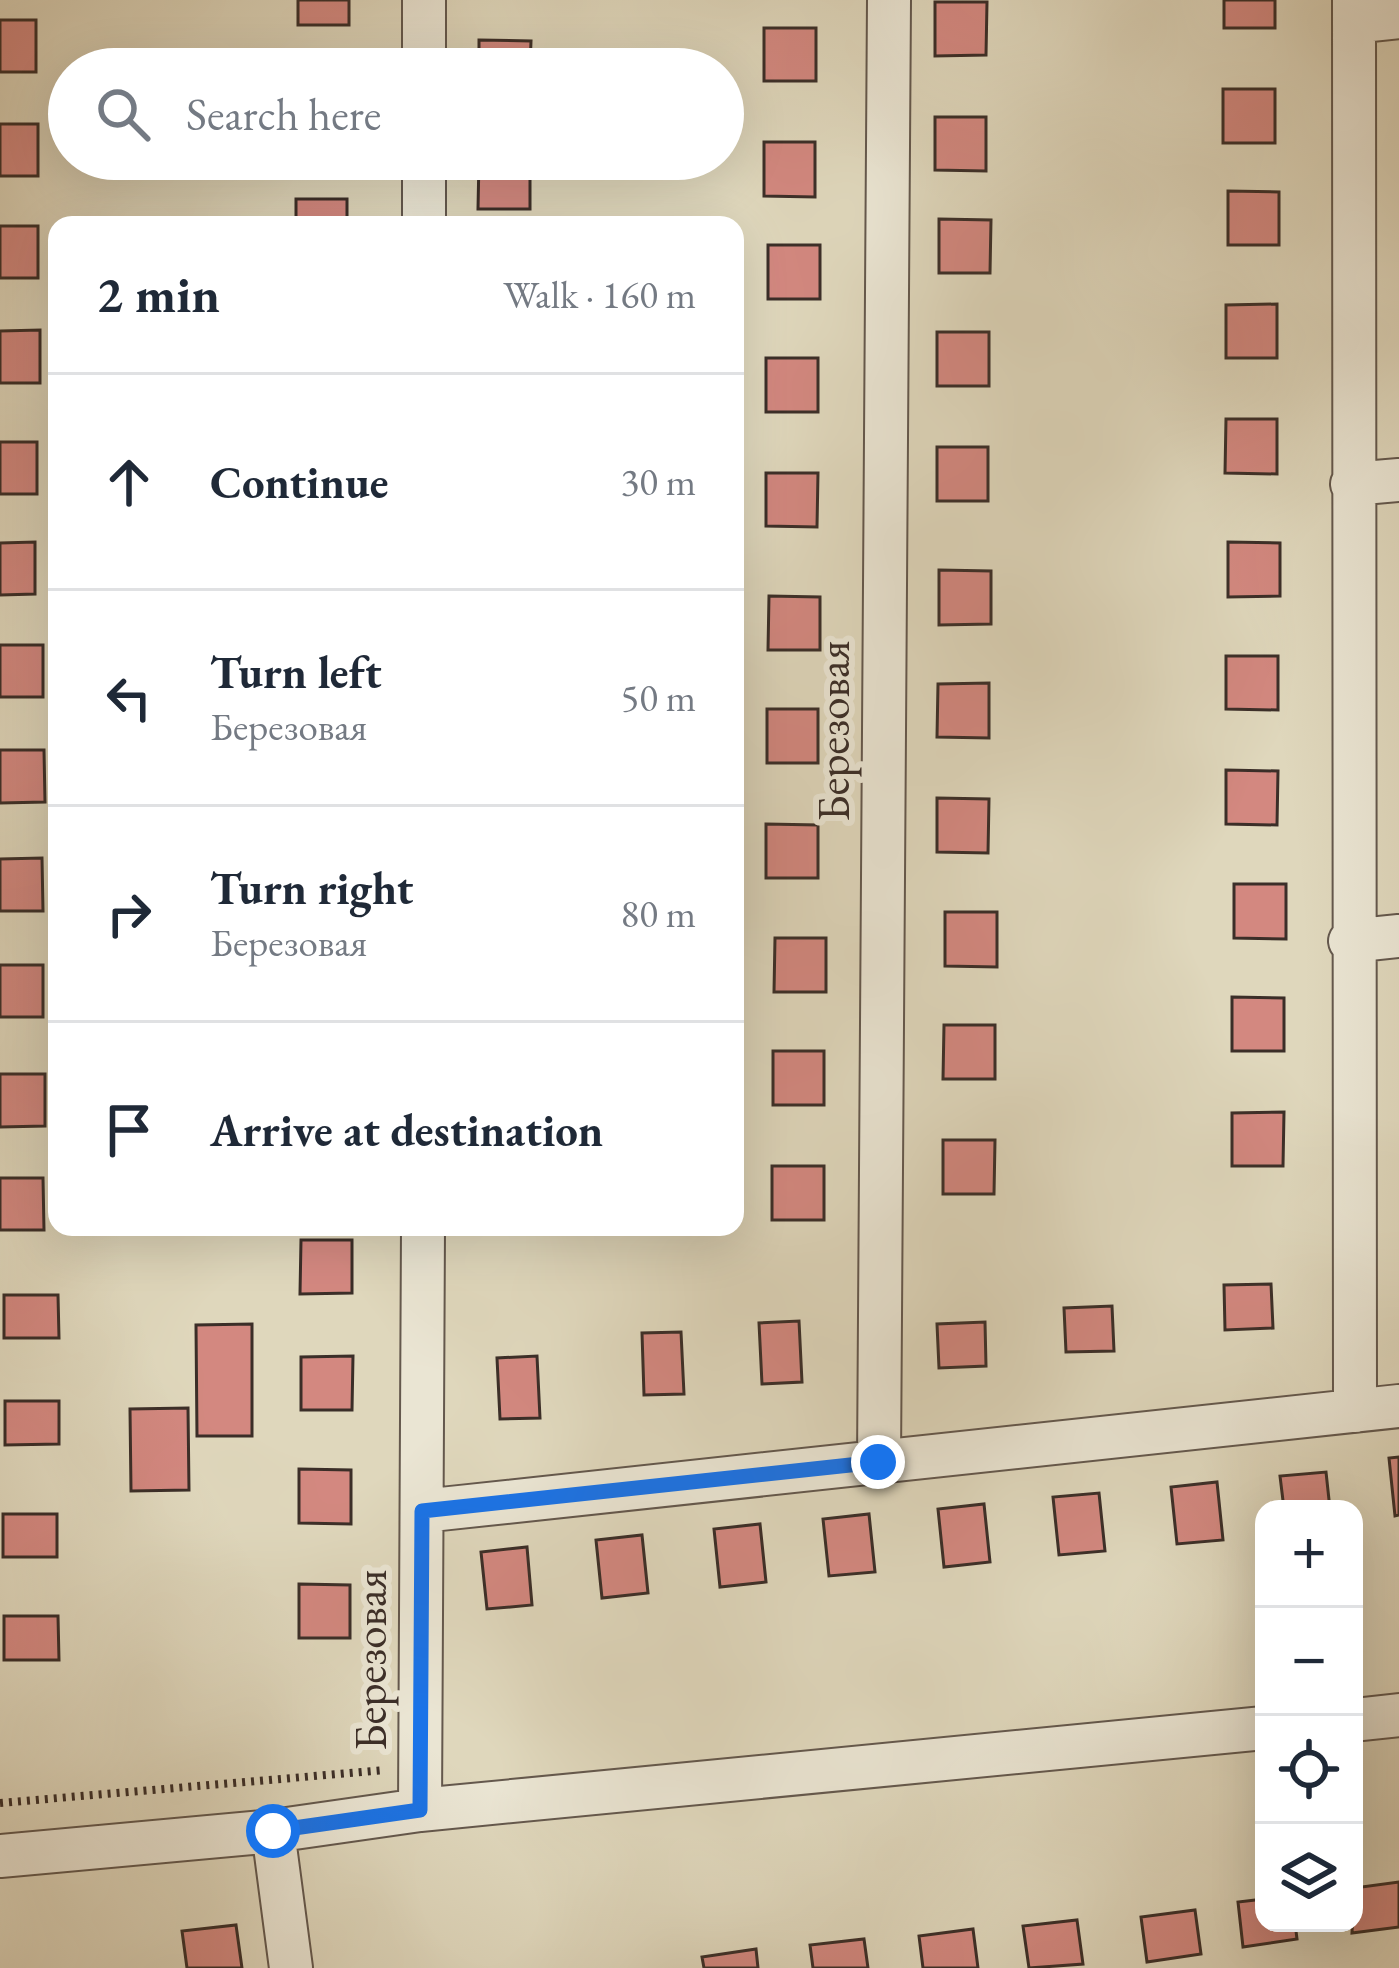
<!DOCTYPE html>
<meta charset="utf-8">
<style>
body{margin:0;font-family:"EB Garamond",serif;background:#f2f2f3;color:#1f2937}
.controls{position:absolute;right:36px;bottom:36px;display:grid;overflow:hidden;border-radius:24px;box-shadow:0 12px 48px #0002}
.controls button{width:108px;height:108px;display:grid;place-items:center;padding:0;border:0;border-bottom:3px solid #e0e1e3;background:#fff;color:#1f2937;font:60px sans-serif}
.stop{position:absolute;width:36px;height:36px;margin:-27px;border:9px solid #1a73e8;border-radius:50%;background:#fff}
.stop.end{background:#1a73e8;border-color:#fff;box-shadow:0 3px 12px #0008}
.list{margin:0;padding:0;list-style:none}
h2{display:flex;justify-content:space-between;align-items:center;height:156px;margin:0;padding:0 48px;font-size:51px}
h2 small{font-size:39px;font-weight:400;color:#747a83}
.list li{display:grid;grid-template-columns:78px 1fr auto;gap:36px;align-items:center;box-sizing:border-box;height:216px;padding:0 48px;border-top:3px solid #e0e1e3}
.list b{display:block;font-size:45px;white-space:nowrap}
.list p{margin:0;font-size:39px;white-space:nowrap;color:#747a83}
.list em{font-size:39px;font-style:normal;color:#747a83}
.icon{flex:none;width:66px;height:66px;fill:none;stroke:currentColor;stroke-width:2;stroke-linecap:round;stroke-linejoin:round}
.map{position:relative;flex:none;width:1399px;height:1968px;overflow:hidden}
.search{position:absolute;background:#fff;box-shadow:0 12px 48px #0002;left:48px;top:48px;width:696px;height:132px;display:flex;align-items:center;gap:30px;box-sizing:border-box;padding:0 42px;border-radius:66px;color:#747a83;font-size:45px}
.panel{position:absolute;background:#fff;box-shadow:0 12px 48px #0002;left:48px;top:216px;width:696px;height:1020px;border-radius:24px}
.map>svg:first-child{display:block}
.building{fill:#d38880;stroke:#3b2e28;stroke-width:3}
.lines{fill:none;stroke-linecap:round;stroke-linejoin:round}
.street-casing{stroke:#64584d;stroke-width:46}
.path{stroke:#3b2e28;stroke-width:8;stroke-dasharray:3 6;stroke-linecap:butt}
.street{stroke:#eae5d3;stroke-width:42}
.route{stroke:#1a73e8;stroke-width:15}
.labels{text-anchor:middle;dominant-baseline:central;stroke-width:12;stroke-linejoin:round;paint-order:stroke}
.street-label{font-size:45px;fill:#3b2e28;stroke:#eae5d3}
</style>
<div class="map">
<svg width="1399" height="1968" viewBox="0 0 1399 1968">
<rect width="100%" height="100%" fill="#dfd7bc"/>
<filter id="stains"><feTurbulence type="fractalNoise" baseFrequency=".00167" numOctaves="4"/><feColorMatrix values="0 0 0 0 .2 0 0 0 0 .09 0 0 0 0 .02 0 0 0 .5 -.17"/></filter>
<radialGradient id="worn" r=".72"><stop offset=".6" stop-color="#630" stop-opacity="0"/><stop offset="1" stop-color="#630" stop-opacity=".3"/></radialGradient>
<path class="building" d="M298,0H349V25H298Z
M1224,0H1275V28H1224Z
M935,2H987L986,55L935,56Z
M0,20H36V72H0Z
M764,28H816V81H764Z
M479,40L531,41L530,69H479Z
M1223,89H1275V143H1223Z
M935,117H986V171L935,170Z
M0,124H38V176H0Z
M764,142H815V197L764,196Z
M479,159H530V209H478Z
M1228,191L1279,192V245H1228Z
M296,199H347V225H296Z
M939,219L991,220L990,273H939Z
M0,226H38V278H0Z
M768,245H820V299H768Z
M1277,304V358H1226V305Z
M40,330V383H0V331Z
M937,332H989V386H937Z
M766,358H818V412H766Z
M1226,419H1277V474L1225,473Z
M0,442H37V494H0Z
M937,447H988V501H937Z
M766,473H818L817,527L766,526Z
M35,542V594L0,595V543Z
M1228,542L1280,543V596L1228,597Z
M939,570L991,571V624L939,625Z
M769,596L820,597V650H768Z
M0,645H43V697H0Z
M1226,656H1278V710L1226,709Z
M989,683V738L937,737L938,684Z
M767,709H818V763H767Z
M0,750H44L45,802L0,803Z
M1226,770L1278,771L1277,825L1226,824Z
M937,798L989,799L988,853L937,852Z
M766,824L818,825V878H766Z
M42,858L43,911H0V859Z
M1234,884H1286V939L1234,938Z
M945,912H997V967L945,966Z
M775,938H826V992H774Z
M0,965H43V1017H0Z
M1232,997L1284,998V1051H1232Z
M944,1025H995V1079H943Z
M773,1051H824V1105H773Z
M0,1074H45V1126L0,1127Z
M1284,1112L1283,1166H1232V1113Z
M943,1140H995L994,1194H943Z
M772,1166H824V1220H772Z
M0,1178H43L44,1230H0Z
M301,1240H352V1293L300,1294Z
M1271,1284L1273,1328L1225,1330L1224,1285Z
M4,1295H58L59,1338H4Z
M1112,1306L1114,1351L1066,1352L1064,1308Z
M799,1321L802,1382L762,1384L759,1323Z
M985,1322L986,1366L939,1368L937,1324Z
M252,1324V1436H197L196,1325Z
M681,1332L684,1394L644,1395L642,1333Z
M353,1356L352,1410H301V1357Z
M537,1356L540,1418L500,1419L497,1358Z
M5,1401H59V1444L5,1445Z
M188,1408L189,1490L131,1491L130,1409Z
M1399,1457V1515L1395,1516L1389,1458Z
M299,1469L351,1470V1524L299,1523Z
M1326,1472L1330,1509H1284L1280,1476Z
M1217,1482L1223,1540L1177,1544L1171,1487Z
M1099,1493L1105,1551L1059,1555L1053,1497Z
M984,1504L990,1562L944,1567L938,1509Z
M3,1514H57V1557H3Z
M869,1514L875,1572L829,1576L823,1519Z
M760,1524L766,1582L720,1587L714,1529Z
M642,1535L648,1593L602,1598L596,1540Z
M527,1547L532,1605L487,1609L481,1552Z
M299,1584L350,1585V1638H299Z
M4,1616H58L59,1660H4Z
M1399,1882V1927L1352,1933L1354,1888Z
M1264,1899V1923H1295L1297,1939L1243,1947L1238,1902Z
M1195,1910L1201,1954L1147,1962L1141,1917Z
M1077,1920L1083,1964L1029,1968L1023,1926Z
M236,1925L242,1968H187L182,1931Z
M973,1929L978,1968H923L919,1936Z
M864,1939L868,1968H813L810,1945Z
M756,1949L758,1968H704L702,1957Z"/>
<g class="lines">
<g class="street-casing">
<path id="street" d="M1354,0L1355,1411
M1354,22L1399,17
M424,69V0
M424,225V159
M1352,484L1399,480
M1350,941L1399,936
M879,1462L889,0
M422,1511L1399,1406
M1354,1720L1399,1715
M420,1810L423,1227
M273,1831L291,1968
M0,1856L273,1831L420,1810L1264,1728"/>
</g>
<path class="path" d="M0,1803L385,1770"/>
<use href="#street" class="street"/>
</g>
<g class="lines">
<path class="route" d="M273,1831L420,1810L422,1511L878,1462"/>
</g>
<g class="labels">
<g class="street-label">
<text transform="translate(833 731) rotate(-90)">Березовая</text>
<text transform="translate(370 1660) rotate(-90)">Березовая</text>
</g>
</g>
<rect width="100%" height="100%" filter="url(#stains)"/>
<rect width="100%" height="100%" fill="url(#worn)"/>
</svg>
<div class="controls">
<button>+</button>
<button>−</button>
<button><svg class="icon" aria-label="locate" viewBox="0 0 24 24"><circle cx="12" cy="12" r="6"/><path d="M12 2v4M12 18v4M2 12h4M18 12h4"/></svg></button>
<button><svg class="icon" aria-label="layers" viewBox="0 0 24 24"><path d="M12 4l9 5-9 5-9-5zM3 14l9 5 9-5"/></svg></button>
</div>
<div class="stop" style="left:273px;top:1831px"></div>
<div class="stop end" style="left:878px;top:1462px"></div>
<div class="search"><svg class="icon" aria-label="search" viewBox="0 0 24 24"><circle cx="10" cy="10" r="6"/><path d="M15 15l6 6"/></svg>Search here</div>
<section class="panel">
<h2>2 min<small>Walk · 160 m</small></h2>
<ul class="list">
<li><svg class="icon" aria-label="ahead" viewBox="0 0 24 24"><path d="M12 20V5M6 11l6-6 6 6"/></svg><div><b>Continue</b></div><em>30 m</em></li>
<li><svg class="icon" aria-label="left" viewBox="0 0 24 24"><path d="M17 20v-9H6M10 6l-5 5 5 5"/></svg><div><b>Turn left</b><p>Березовая</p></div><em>50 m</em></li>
<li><svg class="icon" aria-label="right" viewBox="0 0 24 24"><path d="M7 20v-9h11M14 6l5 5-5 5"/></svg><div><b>Turn right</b><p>Березовая</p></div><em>80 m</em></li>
<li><svg class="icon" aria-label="arrive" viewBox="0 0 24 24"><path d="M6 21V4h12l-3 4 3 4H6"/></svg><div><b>Arrive at destination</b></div></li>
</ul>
</section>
</div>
